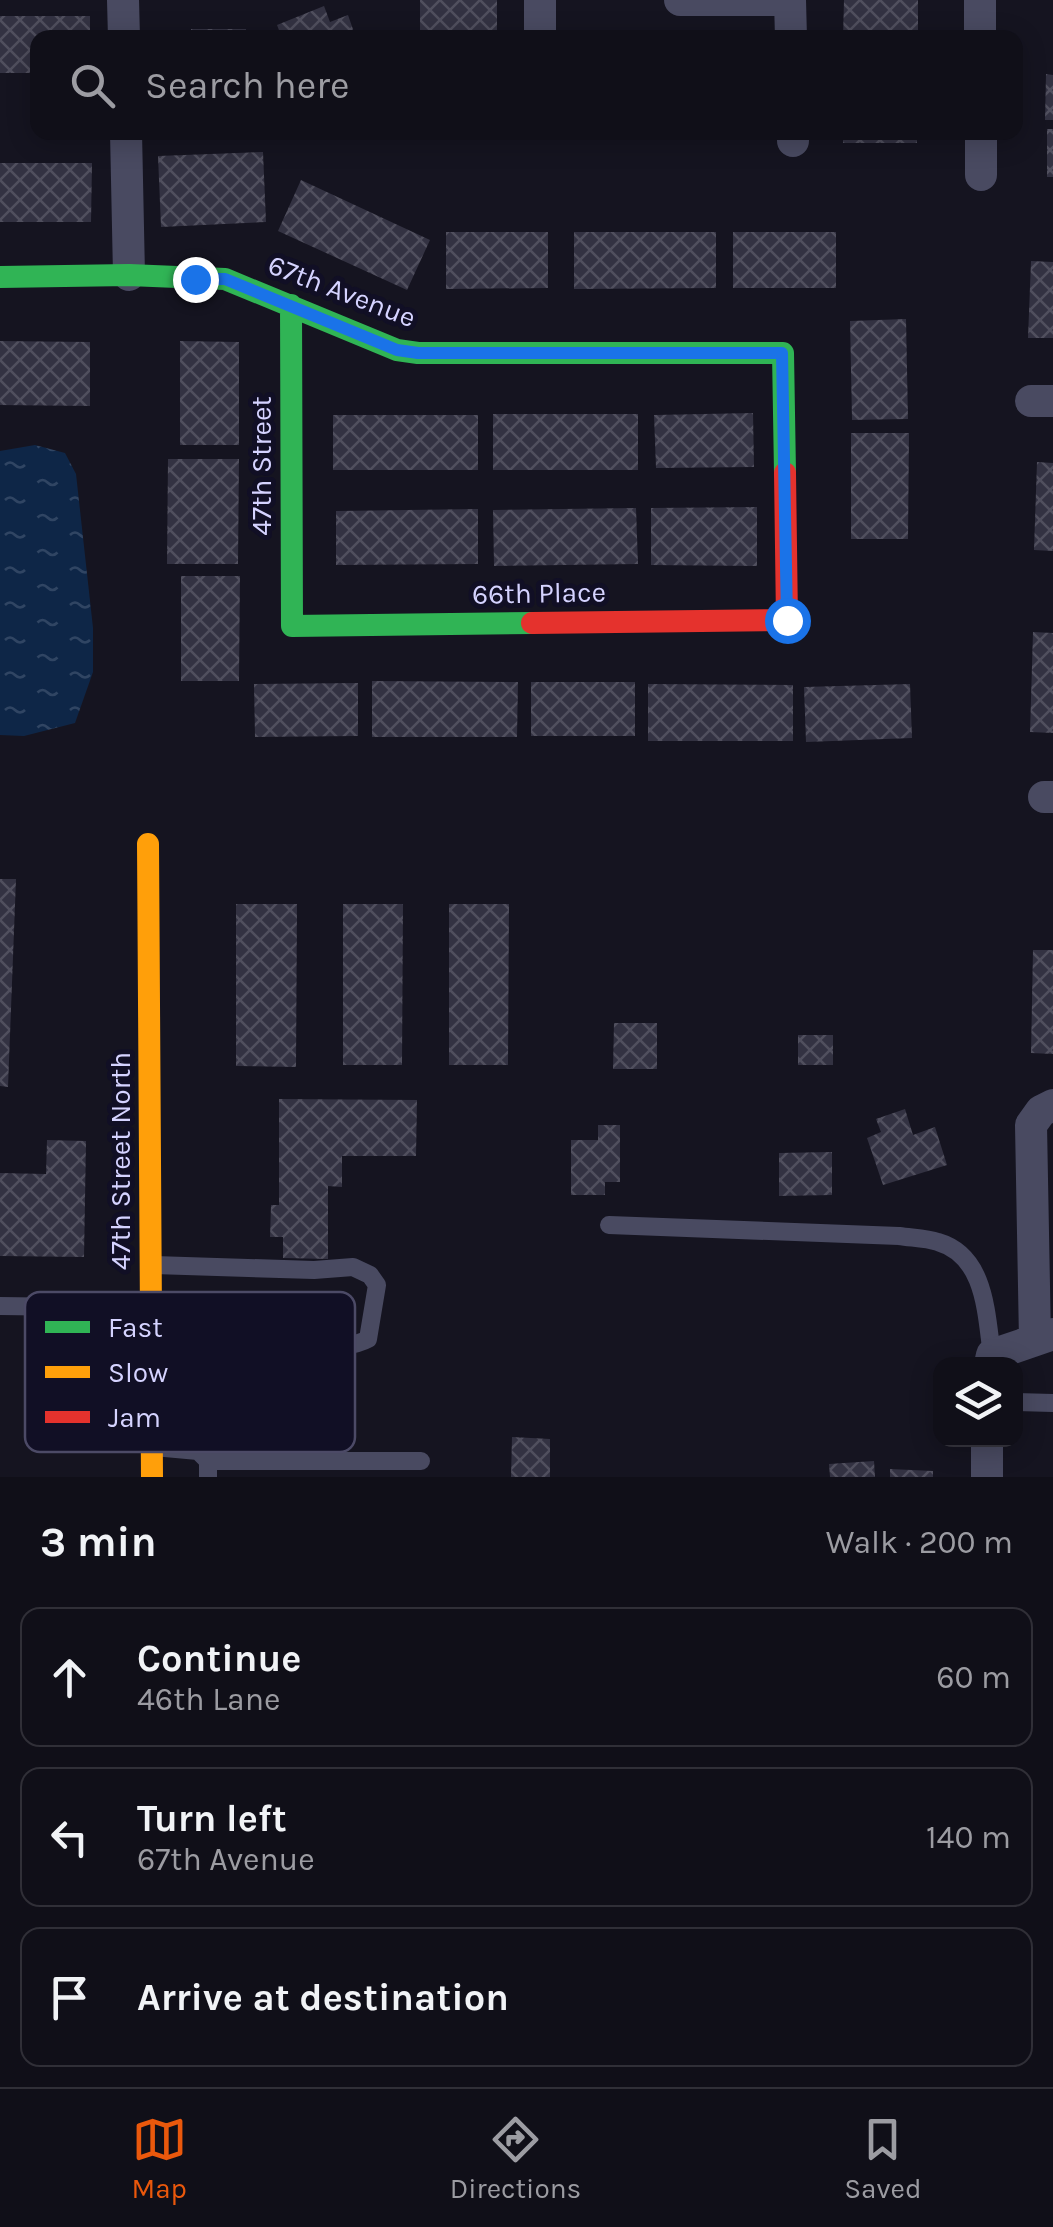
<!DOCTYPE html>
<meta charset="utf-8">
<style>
body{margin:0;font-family:Karla,sans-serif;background:#1e1d25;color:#f1f3f6}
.controls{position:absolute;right:30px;bottom:30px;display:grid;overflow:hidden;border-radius:20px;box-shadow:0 5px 25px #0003}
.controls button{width:90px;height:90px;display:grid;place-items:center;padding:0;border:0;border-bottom:2px solid #302f37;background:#100f18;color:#f1f3f6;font:50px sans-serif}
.stop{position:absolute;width:30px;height:30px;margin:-22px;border:8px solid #1a73e8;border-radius:50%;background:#fff}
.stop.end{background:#1a73e8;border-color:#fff;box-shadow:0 2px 10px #0008}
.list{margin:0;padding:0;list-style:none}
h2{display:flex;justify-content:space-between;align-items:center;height:130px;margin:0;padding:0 40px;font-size:42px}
h2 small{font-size:32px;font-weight:400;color:#9c9ca2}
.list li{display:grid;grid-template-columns:65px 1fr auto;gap:30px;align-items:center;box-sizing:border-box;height:140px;margin:0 20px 20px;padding:0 20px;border:2px solid #302f37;border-radius:20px}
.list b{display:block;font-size:38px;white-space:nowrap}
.list p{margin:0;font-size:32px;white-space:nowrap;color:#9c9ca2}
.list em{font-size:32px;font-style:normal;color:#9c9ca2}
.icon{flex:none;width:55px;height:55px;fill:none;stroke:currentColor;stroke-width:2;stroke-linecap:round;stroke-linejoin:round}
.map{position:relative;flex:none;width:1053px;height:1477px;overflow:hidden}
.search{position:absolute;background:#100f18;box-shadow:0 5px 25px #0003;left:30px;right:30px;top:30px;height:110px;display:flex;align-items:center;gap:25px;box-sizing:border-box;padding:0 35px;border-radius:20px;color:#9c9ca2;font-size:38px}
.sheet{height:610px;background:#100f18}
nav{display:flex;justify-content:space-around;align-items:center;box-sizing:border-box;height:140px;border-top:2px solid #302f37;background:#100f18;font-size:28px;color:#9c9ca2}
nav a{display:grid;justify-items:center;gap:5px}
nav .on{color:#ea580c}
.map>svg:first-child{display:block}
.water{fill:url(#water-ripples)}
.building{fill:url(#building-cross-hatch)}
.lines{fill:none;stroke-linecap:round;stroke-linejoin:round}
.lane{stroke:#494a61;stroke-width:18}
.street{stroke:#494a61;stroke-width:32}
.fast{stroke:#30b455;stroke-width:22}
.slow{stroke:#ff9f0a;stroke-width:22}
.jam{stroke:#e5322d;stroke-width:22}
.route{stroke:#1a73e8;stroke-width:12}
.labels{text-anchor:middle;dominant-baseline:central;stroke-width:10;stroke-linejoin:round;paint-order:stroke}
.street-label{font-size:28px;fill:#d5d3ff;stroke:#110f25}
.key{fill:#110f25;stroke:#4c4a66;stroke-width:2.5}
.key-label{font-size:28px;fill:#d5d3ff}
</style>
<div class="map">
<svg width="1053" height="1477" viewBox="0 0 1053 1477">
<defs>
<pattern id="water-ripples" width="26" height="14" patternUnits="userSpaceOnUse" patternTransform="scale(2.5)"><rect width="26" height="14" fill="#0e2647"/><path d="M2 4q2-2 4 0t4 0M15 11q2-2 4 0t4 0" fill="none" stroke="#304563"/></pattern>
<pattern id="building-cross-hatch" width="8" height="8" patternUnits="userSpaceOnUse" patternTransform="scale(2.5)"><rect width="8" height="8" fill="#333242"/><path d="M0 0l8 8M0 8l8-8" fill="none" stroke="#504f5e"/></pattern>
</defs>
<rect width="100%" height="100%" fill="#151420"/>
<path class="water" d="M35,445L65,453L76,474L93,628V672L75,723L24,736L0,735V451Z"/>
<path class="building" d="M420,0H497V38H420Z
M844,0H918V38H843Z
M324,6L330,22L348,15L356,38H282L277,25Z
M0,16H90V38H38V73H0Z
M191,29H246V38H191Z
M1046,74L1053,75V120H1045Z
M1047,129H1053V177H1047Z
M422,132H498V136L422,137Z
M843,132H917V143H843Z
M263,152L266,222L161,227L158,156Z
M0,163H92L91,222H0Z
M301,180L430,240L407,290L278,231Z
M446,232H548V288L446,289Z
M574,232H716V288L574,289Z
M733,232H836V288H733Z
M1031,261L1053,262V338H1028Z
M906,319L908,419L852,420L850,321Z
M0,341L90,342V406L0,405Z
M180,341L239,342V445H180Z
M753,413L754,467L656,468L654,415Z
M493,414H638V470H493Z
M333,415H478V470H333Z
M851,433H909L908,539H851Z
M168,459H239L238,564H167Z
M1037,462L1053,463V551L1034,550Z
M757,507V566L651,565V508Z
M636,508L638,564L494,566L493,510Z
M478,509V564L336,565V511Z
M181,576H240L239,681H181Z
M1033,632L1053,633V733L1030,732Z
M372,681L518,682L517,737H372Z
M531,682H635V736H531Z
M358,683V736L255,737L254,684Z
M648,684L793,685V741H648Z
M910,684L912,738L806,742L804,687Z
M0,879H16L8,1087L0,1086Z
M236,904H297L296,1067L236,1066Z
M343,904H403L402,1065H343Z
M449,904H509L508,1065H449Z
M1033,950H1053V1054L1031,1053Z
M614,1023H657V1069H613Z
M798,1035H833V1065H798Z
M279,1099L417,1100L416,1156H342V1187L328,1186V1259L283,1258V1237H270L271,1205H279Z
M905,1109L913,1135L935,1127L947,1165L883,1185L867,1138L881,1132L876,1119Z
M598,1125H620V1182H605V1195H571V1140H598Z
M47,1140L86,1141L84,1257L0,1256V1173L46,1174Z
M832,1152V1195L779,1196V1153Z
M512,1437L550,1439V1477H511Z
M874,1461L875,1477H830L829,1464Z
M890,1469L933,1471V1477H890Z"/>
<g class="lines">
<path class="lane" d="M609,1225L899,1236C912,1238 926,1238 938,1242C986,1256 986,1314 992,1355
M0,1306L149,1308
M151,1348C197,1348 335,1358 368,1339L377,1285L370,1275L353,1267L314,1270L154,1265
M1016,1402L1053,1403
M154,1447L198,1451L208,1461V1477
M208,1461H421"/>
<path class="street" d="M123,0L124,38
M680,0H790
M790,0L791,38
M980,0V38
M540,38V0
M126,132L129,275
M793,132V141
M981,132V175
M1031,401H1053
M1044,797H1053
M1035,1340L1031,1125L1041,1111L1053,1105
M990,1364L992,1355L1053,1334
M987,1440V1477"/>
<path class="fast" d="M0,277L129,275L225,279L397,350L418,353H783L785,473
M291,305L292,626L532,623"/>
<path class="slow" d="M148,844L152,1477"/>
<path class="jam" d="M532,623L787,620L785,473"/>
</g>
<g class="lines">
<path class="route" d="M195,279H225L397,350L418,353H782L787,620"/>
</g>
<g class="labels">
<g class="street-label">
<text transform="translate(342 291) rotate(21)">67th Avenue</text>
<text transform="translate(261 466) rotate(-90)">47th Street</text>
<text transform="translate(539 593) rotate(-1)">66th Place</text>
<text transform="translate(120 1161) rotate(-90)">47th Street North</text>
</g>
</g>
<rect x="25" y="1292" width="330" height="160" rx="15" class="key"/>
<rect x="45" y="1321" width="45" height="12" fill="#30b455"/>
<rect x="45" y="1366" width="45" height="12" fill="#ff9f0a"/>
<rect x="45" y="1411" width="45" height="12" fill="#e5322d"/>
<g class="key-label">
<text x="108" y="1337">Fast</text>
<text x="108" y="1382">Slow</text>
<text x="108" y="1427">Jam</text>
</g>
</svg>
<div class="controls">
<button><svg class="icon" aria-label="layers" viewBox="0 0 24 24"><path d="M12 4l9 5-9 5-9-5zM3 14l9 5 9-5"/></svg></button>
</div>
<div class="stop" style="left:787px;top:620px"></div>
<div class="stop end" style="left:195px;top:279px"></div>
<div class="search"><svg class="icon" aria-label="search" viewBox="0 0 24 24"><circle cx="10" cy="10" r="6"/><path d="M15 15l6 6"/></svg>Search here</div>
</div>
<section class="sheet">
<h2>3 min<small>Walk · 200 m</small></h2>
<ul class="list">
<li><svg class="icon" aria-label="ahead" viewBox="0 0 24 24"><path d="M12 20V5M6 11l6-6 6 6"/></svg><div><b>Continue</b><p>46th Lane</p></div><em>60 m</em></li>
<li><svg class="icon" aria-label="left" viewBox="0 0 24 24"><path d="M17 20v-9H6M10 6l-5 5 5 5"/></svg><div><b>Turn left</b><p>67th Avenue</p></div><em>140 m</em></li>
<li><svg class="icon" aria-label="arrive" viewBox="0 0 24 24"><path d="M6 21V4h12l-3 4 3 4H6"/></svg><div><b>Arrive at destination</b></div></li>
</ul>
</section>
<nav>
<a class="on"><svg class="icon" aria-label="map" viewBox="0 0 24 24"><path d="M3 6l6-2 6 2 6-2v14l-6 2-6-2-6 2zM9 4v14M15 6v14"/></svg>Map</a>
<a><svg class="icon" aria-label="directions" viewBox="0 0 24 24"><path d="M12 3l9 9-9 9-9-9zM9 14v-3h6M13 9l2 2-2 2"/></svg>Directions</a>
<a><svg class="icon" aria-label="saved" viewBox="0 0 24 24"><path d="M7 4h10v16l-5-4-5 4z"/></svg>Saved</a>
</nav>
